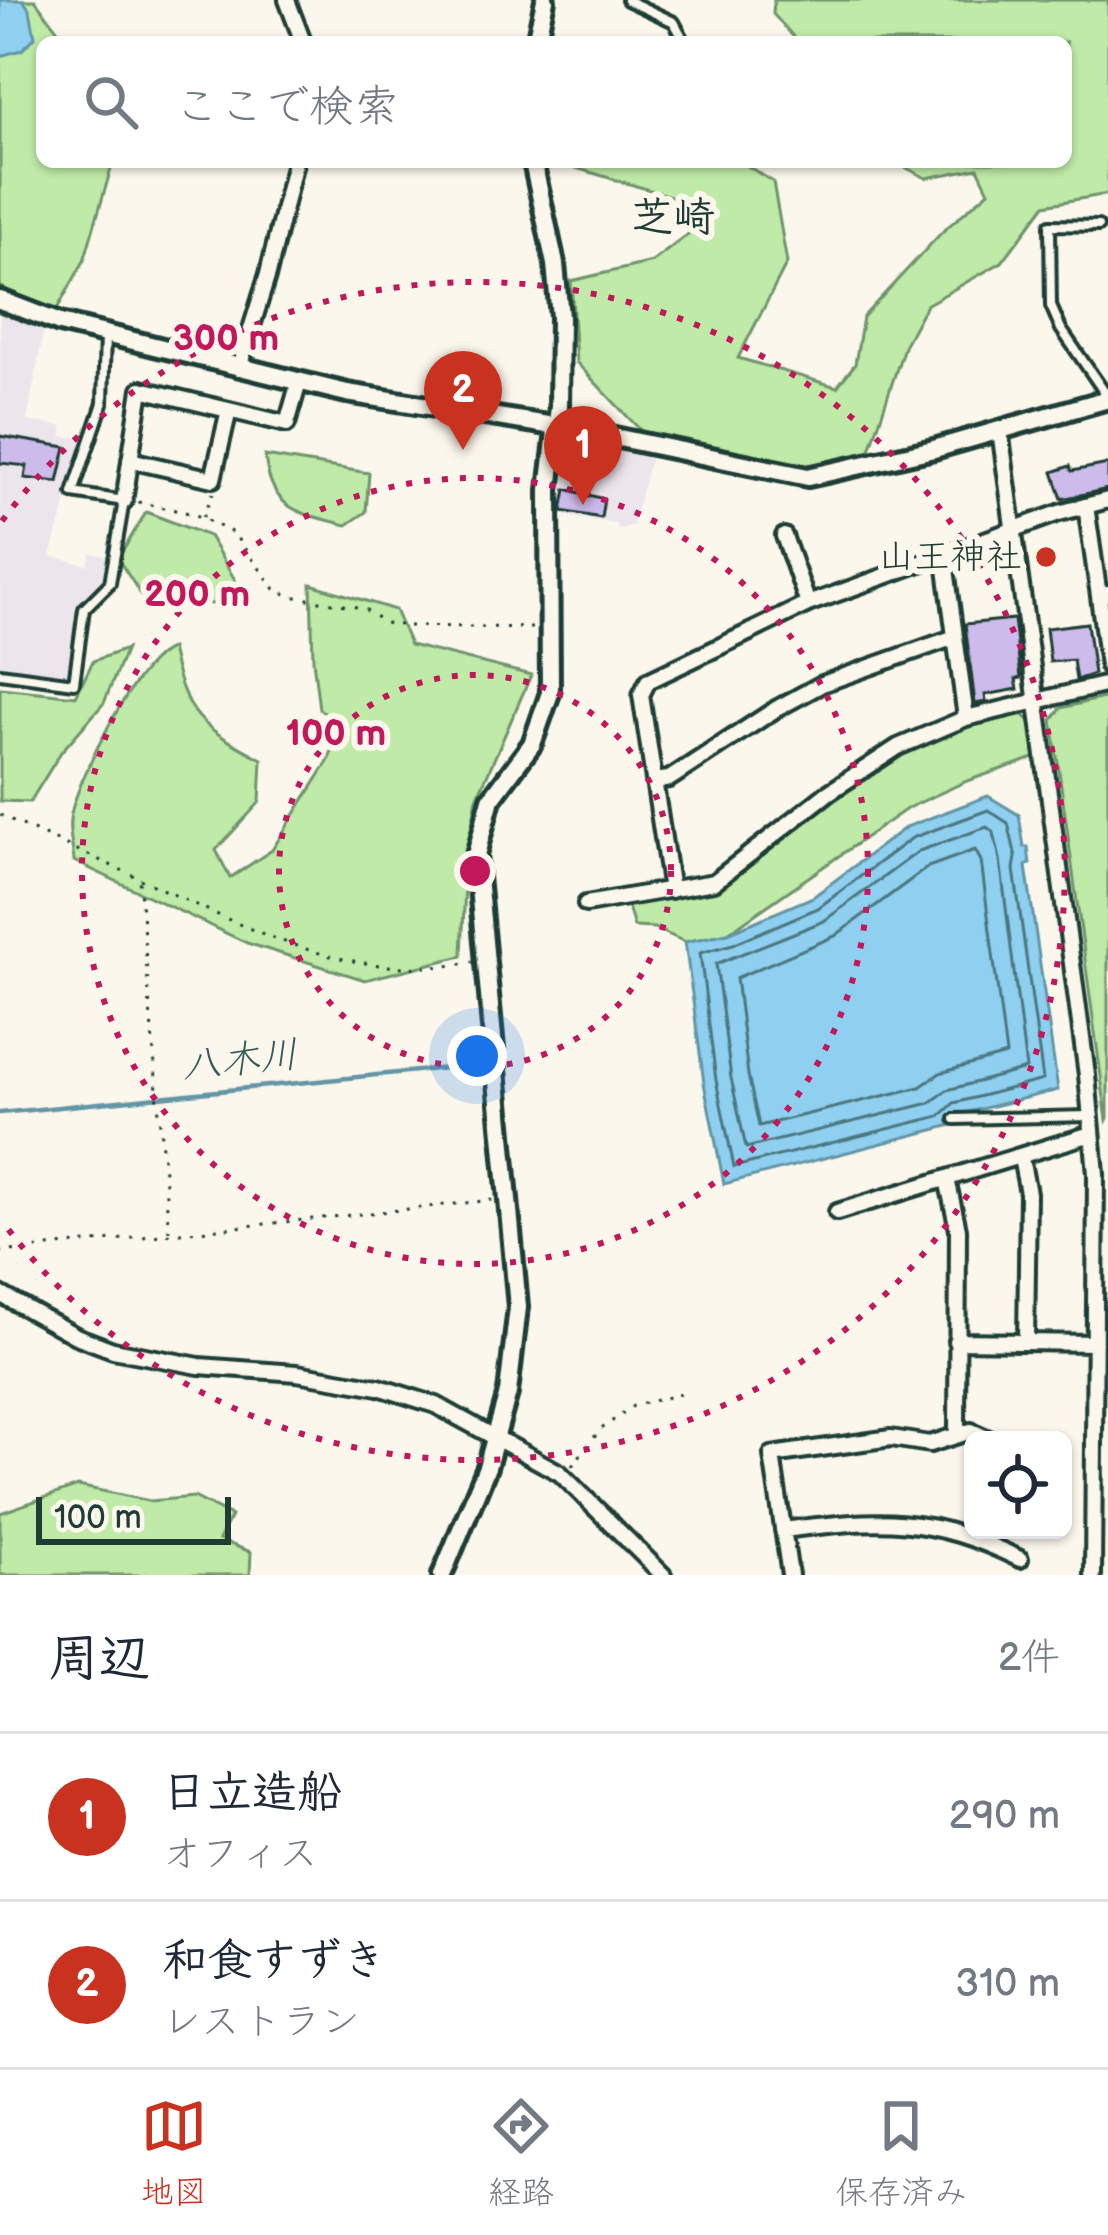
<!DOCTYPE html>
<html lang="ja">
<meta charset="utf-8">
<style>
body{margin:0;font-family:"Balsamiq Sans","Klee One",sans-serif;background:#f2f2f3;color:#1f2937}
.controls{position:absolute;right:36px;bottom:36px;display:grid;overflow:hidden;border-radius:18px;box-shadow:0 3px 9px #0004}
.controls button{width:108px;height:108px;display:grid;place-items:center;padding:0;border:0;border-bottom:3px solid #e0e1e3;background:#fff;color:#1f2937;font:60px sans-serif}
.scale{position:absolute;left:36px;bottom:30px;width:195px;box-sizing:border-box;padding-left:12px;border:6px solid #1f3d34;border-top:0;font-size:33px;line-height:42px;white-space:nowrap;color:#1f3d34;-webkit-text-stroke:9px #fbf7ec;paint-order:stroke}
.you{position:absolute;left:477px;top:1056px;width:42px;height:42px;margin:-30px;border:9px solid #fff;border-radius:50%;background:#1a73e8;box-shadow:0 0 0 18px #1a73e833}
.badge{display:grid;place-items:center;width:78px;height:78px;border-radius:50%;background:#c8321e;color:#fff;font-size:39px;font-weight:700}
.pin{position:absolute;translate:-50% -99px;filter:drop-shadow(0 3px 6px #0008)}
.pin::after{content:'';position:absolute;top:63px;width:42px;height:36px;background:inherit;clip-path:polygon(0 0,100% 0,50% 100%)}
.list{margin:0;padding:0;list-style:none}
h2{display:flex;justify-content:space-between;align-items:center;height:156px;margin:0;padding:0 48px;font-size:51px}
h2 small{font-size:39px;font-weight:400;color:#747a83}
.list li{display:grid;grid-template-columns:78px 1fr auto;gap:36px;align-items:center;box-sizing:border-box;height:168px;padding:0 48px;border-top:3px solid #e0e1e3}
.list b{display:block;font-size:45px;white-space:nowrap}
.list p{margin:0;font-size:39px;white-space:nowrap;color:#747a83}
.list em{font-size:39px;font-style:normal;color:#747a83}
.icon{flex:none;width:66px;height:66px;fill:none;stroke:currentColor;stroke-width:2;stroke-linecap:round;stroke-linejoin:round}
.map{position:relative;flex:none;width:1108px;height:1575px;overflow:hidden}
.search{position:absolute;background:#fff;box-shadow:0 3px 9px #0004;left:36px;right:36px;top:36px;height:132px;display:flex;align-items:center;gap:30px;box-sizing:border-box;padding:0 42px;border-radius:18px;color:#747a83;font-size:45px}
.sheet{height:492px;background:#fff}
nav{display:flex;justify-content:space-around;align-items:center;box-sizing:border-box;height:168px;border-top:3px solid #e0e1e3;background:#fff;font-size:33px;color:#747a83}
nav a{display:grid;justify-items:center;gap:6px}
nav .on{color:#c8321e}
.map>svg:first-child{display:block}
.built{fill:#ede5ec}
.green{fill:#bfeaa7;stroke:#6f946e;stroke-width:3}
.water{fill:#8fcff0;stroke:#6295a5;stroke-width:3}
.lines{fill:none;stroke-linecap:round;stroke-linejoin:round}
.shore{stroke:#4c777f;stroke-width:3}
.stream{stroke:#6295a5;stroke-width:4.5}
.building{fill:#cdbbec;stroke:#1f3d34;stroke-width:3}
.service-casing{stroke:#1f3d34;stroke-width:16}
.minor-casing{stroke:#1f3d34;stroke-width:22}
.tertiary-casing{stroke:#1f3d34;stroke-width:26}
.path{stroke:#1f3d34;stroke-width:3;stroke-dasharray:3 9;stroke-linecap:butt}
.service{stroke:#fbf7ec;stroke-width:8}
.minor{stroke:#fbf7ec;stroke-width:14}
.tertiary{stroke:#fbf7ec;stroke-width:16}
.ring{fill:none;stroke:#c2185b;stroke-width:6;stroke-dasharray:6 12}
.poi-dot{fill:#c8321e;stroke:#fbf7ec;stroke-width:4.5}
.labels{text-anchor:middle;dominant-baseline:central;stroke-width:12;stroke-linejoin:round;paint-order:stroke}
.poi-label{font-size:36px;fill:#1f3d34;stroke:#fbf7ec;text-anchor:end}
.water-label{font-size:39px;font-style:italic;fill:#355a5a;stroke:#fbf7ec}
.quarter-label{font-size:42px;font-weight:bold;fill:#1f3d34;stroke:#fbf7ec}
.centre{fill:#c2185b;stroke:#fbf7ec;stroke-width:6}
.ring-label{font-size:36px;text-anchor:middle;font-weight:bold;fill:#c2185b;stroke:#fbf7ec;stroke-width:12;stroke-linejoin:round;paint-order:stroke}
</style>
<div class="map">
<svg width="1108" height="1575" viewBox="0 0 1108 1575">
<rect width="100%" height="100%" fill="#fbf7ec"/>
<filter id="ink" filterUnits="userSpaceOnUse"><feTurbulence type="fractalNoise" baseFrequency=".00833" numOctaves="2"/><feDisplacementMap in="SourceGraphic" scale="24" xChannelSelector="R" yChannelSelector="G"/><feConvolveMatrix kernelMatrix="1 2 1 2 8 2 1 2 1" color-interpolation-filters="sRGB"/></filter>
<g filter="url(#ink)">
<path class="built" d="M0,313L44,329L27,421L62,426V436L85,439L51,556L87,565L91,553L110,557L104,584L78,604L68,678L0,669Z
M570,440L651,456L633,525L619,530L616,524L556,514L561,446Z"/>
<path class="green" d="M0,0H35L67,42H42V162H113L84,261L56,311L0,287Z
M774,0H1108V194L1045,205L1002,262L926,305L905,344L869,453L795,468L643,433L576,362L571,281L652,262L691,232L680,199L556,162H741L773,182L787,263L738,358L837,387L855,364L863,317L943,231L989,191L978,168L926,178L895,162H1066V42H798L773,14Z
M265,456L369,473L366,512L347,525C300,513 271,512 265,456Z
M146,512L209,536L238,585L225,605L143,598L118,559Z
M311,584L395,610L410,645L531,675L477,798L466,859L462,956L365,980L247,943L74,861C73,847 67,828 71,814C78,779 137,658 171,649C186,717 201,727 262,759L260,802L216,850L230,878L272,850L329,760L340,723L319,709L313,660Z
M126,649L104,703L61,752L30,802L0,801V688L76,696L93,661Z
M1108,697V1118L1107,1120L1052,720L1061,708Z
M1018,710L1032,723L1037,757L967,781L908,808L728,933L685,942L654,928L634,927L627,904L719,886L884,764L957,730Z
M78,1486L150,1501L194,1497L231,1516L219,1540L251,1552L250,1575H0V1513Z"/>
<path class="water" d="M0,0H23L30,10L35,37L22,50L0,56Z
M988,796L1019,815L1024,847H1028L1030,864L1026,866L1058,1090L956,1115V1124L724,1184L704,1083L685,942L728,933L813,897L906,827Z"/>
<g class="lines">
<path class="shore" d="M988,810L1008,823L1016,857L1014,869L1043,1080L954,1103L940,1116L734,1167L716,1080L700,953L733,944L818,908L912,838Z
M987,827L994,833L1000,859L1026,1069L947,1090L930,1103L746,1148L731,1078L716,964L824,921L919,851Z
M975,850L981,861L1006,1055L940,1073L920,1087L759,1126L748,1075L736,978L835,936L928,867Z"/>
<path class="stream" d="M0,1113L486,1064"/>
</g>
<path class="building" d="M0,436L66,447L58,482L25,478L27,466L0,463Z
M1108,464V489L1062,499L1053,472L1070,466L1072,471Z
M566,489L604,499L601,518L562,511Z
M1014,619L1021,678L1016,679L1018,689L985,695L986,702L975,704L965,624Z
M1087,623L1094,674L1076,680L1073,660L1050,662L1046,628Z"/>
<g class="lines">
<g class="service-casing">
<path id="service" d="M627,0L674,22L685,42
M1098,226L1050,225L1051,306L1061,329L1107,396
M0,673L74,683L84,609L110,583L124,501L73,493L103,403L105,335
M955,1119L1090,1116"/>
</g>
<g class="minor-casing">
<path id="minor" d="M287,0L303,42
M239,368L268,274L295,162
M1000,430L1087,1075L1096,1174L1093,1575
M130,460L213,479L229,410
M124,501L141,389L287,424L299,382
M1086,506L1099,596
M784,536L808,604L1059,513L1108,500
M944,554L966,718
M1108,593L1099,596L1108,666
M655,781L669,779L776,709L822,684L955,637
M671,890L641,695L648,681L808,604
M586,904L714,882L828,793L898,747L966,718L1108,684
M1021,1158L1028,1193L1026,1341
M947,1179L958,1229L957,1433
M837,1212L1091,1134
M0,1294L76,1336L113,1350L199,1366L297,1373L379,1387L436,1405L560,1473L663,1575
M956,1341L1095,1343
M783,1530C881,1518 930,1515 1020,1559
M790,1575L772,1455L891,1438L930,1444L971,1431L991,1440"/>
</g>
<g class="tertiary-casing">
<path id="tertiary" d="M536,42L545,0
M0,300L60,323L347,393L585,431L808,477L934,449L1108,399
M442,1575L487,1467L508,1393L518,1307L476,855L491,799L532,744L550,693L549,490L559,407L560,317L555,264L533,162"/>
</g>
<path class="path" d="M138,502L194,514L233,533L275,589L290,596L363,608L385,623L408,626L536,628
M203,517L213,493
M0,815L139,878L169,1231
M140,879C247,928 352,985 473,962
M0,1252L493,1200
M572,1466L600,1430L633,1406L684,1393"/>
<use href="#service" class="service"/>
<use href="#minor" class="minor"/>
<use href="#tertiary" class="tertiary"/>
</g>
</g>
<g class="ring">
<circle cx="475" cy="871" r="196"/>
<circle cx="475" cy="871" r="393"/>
<path d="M2 521A589 589 0 1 1 2 1221"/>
</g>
<circle class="poi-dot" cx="1046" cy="557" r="12"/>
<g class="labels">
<g class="poi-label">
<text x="1022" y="557">山王神社</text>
</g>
<g class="water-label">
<text transform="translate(240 1061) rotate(-6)">八木川</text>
</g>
<g class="quarter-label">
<text x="673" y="218">芝崎</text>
</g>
</g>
<circle cx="475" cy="871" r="18" class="centre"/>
<g class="ring-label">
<text x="226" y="350">300 m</text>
<text x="197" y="606">200 m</text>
<text x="336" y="745">100 m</text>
</g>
</svg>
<div class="controls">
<button><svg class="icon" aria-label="locate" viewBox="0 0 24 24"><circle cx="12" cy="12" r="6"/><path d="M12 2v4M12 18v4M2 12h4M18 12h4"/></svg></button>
</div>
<div class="scale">100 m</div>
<div class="you"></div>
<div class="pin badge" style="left:583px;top:505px">1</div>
<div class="pin badge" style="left:463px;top:450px">2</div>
<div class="search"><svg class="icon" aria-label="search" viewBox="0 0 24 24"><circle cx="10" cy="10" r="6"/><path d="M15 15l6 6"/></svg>ここで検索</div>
</div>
<section class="sheet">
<h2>周辺<small>2件</small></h2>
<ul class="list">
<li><span class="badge">1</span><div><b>日立造船</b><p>オフィス</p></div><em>290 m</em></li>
<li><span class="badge">2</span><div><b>和食すずき</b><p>レストラン</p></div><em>310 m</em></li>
</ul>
</section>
<nav>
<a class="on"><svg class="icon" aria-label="map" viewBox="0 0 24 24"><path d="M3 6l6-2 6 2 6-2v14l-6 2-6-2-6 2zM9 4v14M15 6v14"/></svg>地図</a>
<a><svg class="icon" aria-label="directions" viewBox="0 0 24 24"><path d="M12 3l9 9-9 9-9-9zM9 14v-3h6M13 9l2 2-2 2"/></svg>経路</a>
<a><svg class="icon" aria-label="saved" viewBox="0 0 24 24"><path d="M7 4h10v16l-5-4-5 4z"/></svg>保存済み</a>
</nav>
